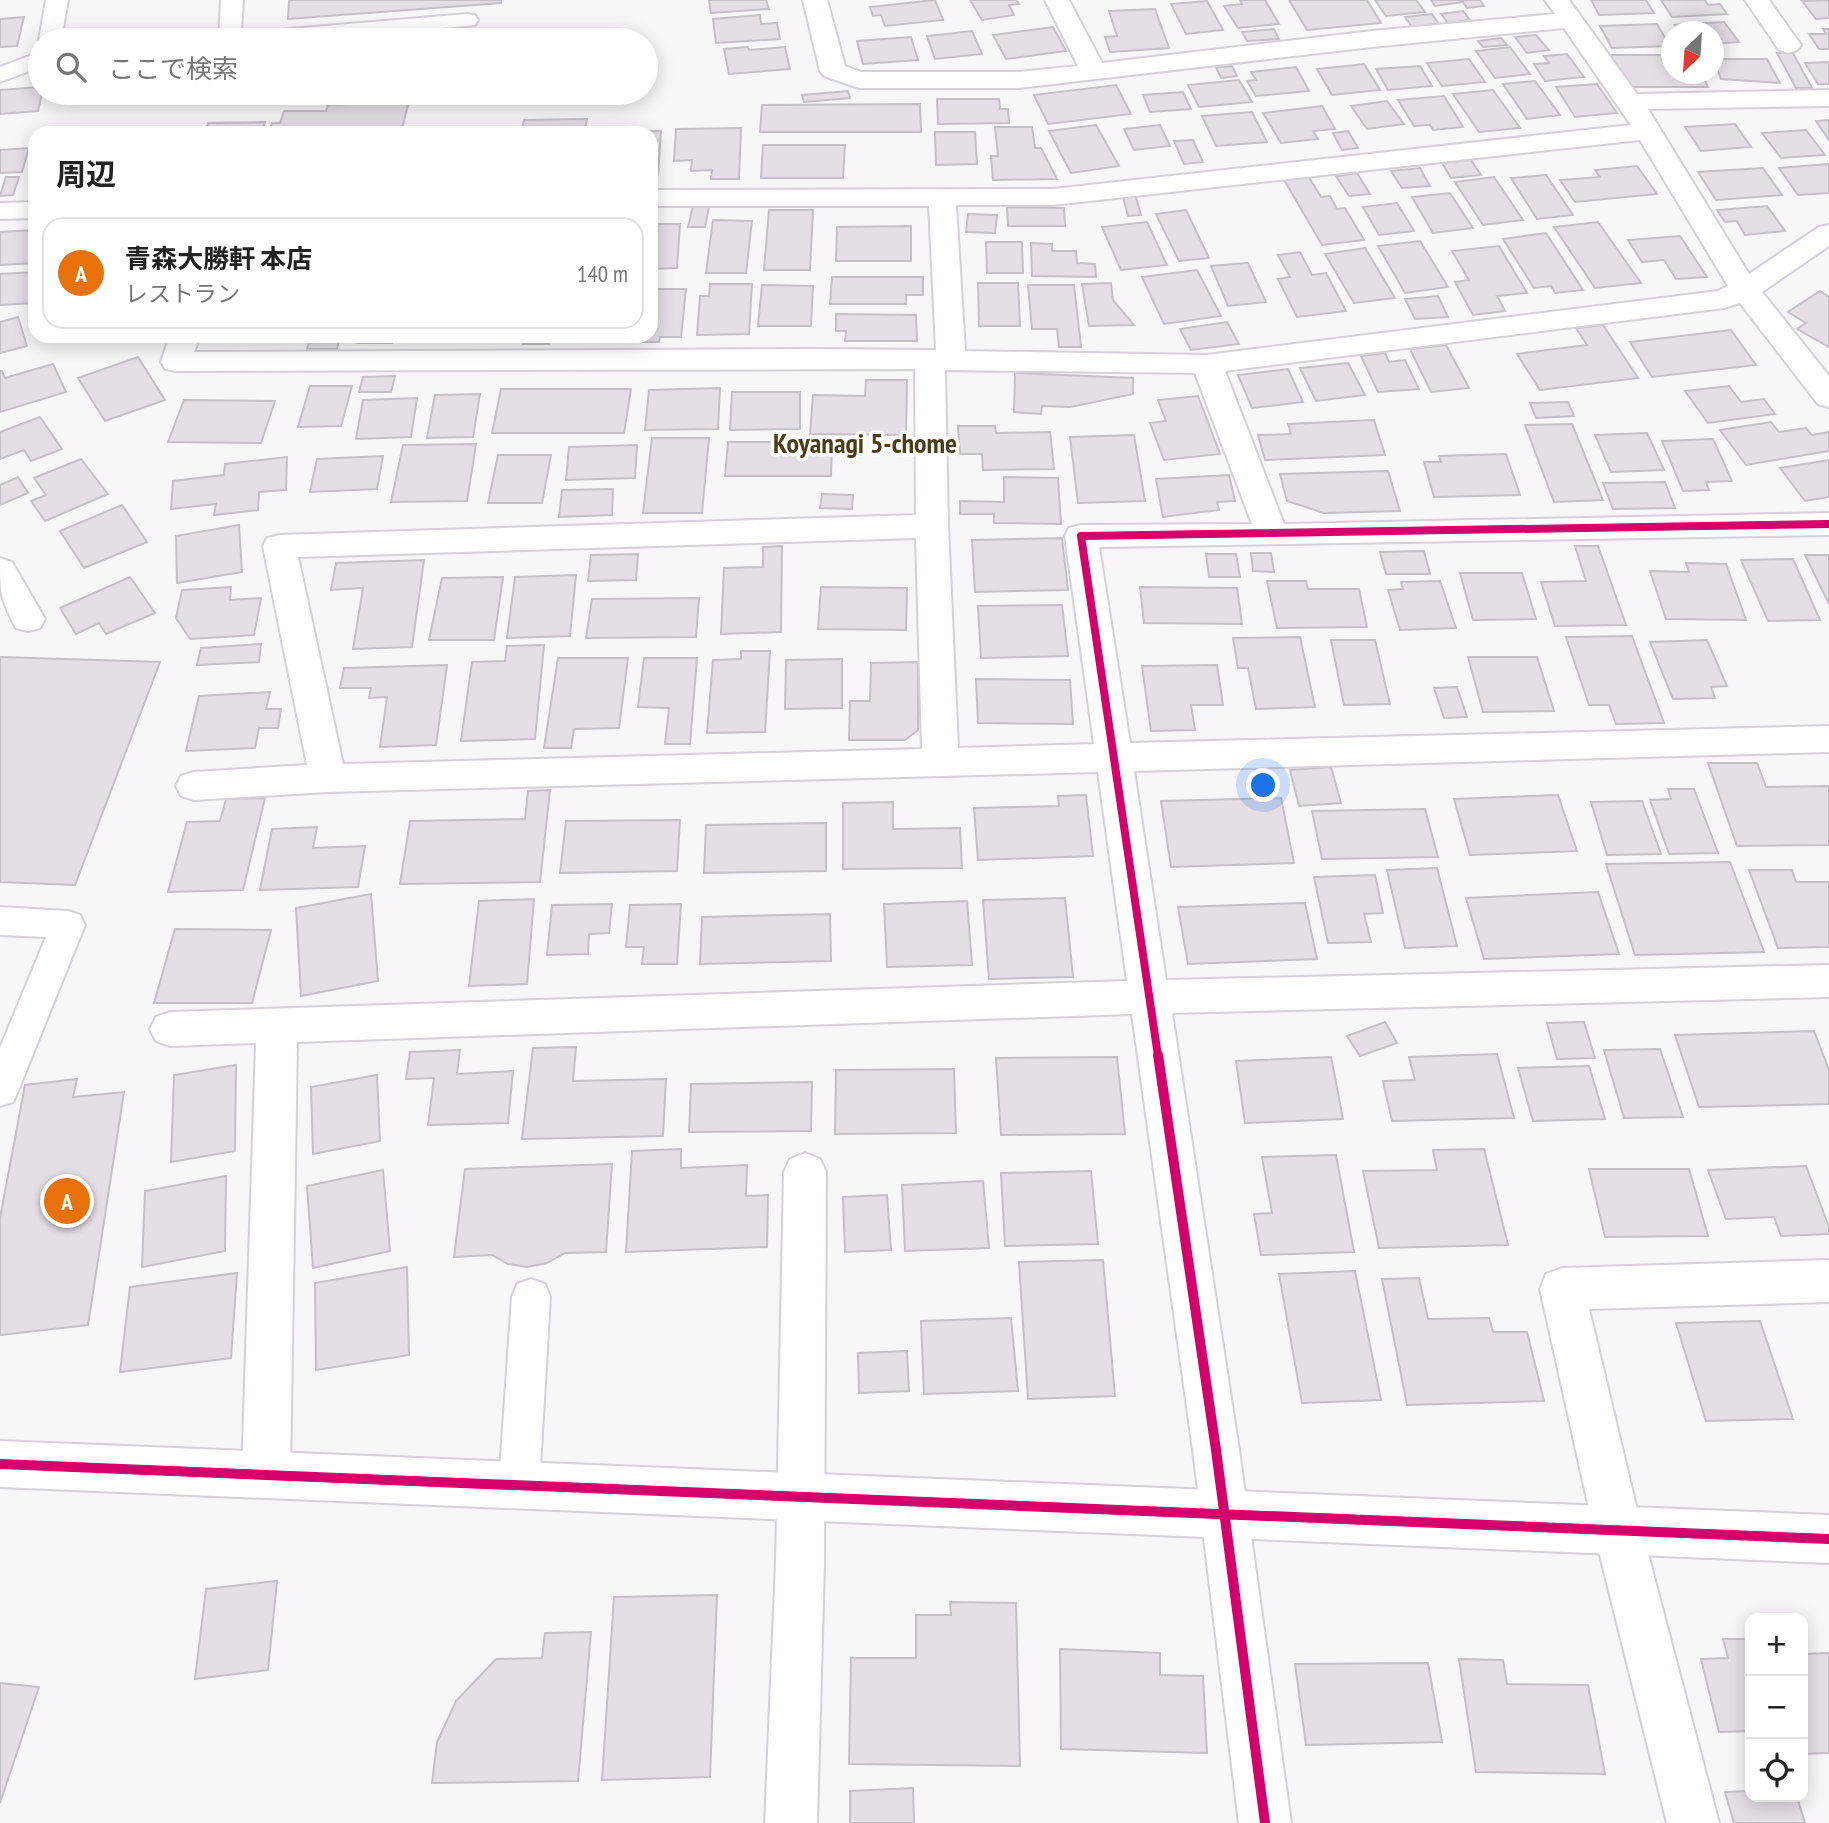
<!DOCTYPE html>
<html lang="ja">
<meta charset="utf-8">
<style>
body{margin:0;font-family:"PT Sans Narrow","Noto Sans JP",sans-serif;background:#f2f2f2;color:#222}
.controls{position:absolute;right:21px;bottom:21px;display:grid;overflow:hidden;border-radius:14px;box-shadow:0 4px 18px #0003}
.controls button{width:63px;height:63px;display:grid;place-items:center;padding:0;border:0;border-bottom:2px solid #e0e0e0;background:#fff;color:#222;font:35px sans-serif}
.compass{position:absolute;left:1661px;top:21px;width:63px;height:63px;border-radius:50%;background:#fff;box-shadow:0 4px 18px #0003;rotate:205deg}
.you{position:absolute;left:1264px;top:786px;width:24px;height:24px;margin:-18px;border:5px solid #fff;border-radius:50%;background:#1a73e8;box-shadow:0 0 0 10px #1a73e833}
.badge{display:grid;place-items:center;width:46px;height:46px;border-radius:50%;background:#0f766e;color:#fff;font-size:23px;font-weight:700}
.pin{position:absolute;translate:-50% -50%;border:4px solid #fff;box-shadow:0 2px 7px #0006}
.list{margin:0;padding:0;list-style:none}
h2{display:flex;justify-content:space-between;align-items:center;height:91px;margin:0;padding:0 28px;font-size:30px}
h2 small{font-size:23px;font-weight:400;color:#767676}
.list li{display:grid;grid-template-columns:46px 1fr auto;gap:21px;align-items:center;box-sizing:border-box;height:112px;margin:0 14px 14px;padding:0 14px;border:2px solid #e0e0e0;border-radius:21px}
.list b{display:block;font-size:26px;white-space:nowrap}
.list p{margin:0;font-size:23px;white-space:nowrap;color:#767676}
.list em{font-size:23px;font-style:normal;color:#767676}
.icon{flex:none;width:38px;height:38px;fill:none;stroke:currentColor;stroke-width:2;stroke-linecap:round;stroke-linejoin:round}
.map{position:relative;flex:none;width:1829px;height:1823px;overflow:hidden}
.search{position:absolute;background:#fff;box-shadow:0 4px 18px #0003;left:28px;top:28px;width:630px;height:77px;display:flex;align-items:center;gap:18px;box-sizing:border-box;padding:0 24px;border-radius:38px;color:#767676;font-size:26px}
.panel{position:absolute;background:#fff;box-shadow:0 4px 18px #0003;left:28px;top:126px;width:630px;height:217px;border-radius:21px}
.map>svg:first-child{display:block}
.building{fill:#e5dee7;stroke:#c5c0c7;stroke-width:2}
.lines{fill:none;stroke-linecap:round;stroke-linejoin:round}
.lane-casing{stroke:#d6d0d8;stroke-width:4}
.street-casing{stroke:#d6d0d8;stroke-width:4}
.secondary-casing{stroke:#d6d0d8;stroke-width:4}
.lane{fill:#fefefe;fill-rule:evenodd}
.street{fill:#fefefe;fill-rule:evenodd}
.secondary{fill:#fefefe;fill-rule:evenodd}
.cycleway-far1-casing{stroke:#fff;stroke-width:12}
.cycleway-casing{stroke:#fff;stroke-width:15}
.cycleway-far1{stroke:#d6006c;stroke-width:8}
.cycleway{stroke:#d6006c;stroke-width:10}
.labels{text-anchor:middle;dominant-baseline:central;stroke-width:7;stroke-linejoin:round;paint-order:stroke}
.neighbourhood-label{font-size:28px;font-weight:bold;fill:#4a3e15;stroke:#fff}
</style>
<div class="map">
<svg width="1829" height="1823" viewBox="0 0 1829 1823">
<rect width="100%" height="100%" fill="#f9f6fa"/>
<path class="building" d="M289,0H501V3L288,19Z
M709,0H766L769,9L711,13Z
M935,0L943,20L885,26L881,15L873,16L870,7Z
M970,0H1016L1019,4L1009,5L1014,15L982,20Z
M1240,0H1265L1279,24L1238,28L1224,6L1242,4Z
M1289,0H1367L1381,23L1307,30Z
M1375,0H1416L1425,12L1386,16Z
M1431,0H1480L1484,6L1467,8L1463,2L1435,6Z
M1591,0H1646L1654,13L1599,15Z
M1661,0H1705L1708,5L1720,4L1727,14L1672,17Z
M1829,0V18L1816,19L1802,1Z
M1207,1L1223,30L1186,34L1171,4Z
M1155,9L1169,48L1110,52L1105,37L1117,36L1109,11Z
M1463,11L1470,20L1448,23L1441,14Z
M1432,14L1439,24L1412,27L1405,17Z
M760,15L761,24L777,23L780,39L716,43L713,19Z
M24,17L17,46L0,47V19Z
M1724,22L1739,42L1714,44V32H1680L1675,25Z
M1657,24L1670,46L1612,48L1600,26Z
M1053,27L1066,51L1006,59L993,35Z
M1274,29L1279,39L1247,41L1242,32Z
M1823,29H1829V49H1819L1809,34H1826Z
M972,31L982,54L935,59L927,36Z
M1536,35L1549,50L1527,53L1515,37Z
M911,37L918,60L863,64L857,41Z
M1501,38L1507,45L1483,47L1478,41Z
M748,47L749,50L785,47L790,69L729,74L724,49Z
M1510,47L1530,74L1495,78L1476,51Z
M1777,53H1793L1812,88H1796Z
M1567,54L1584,77L1545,81L1534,64L1549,63L1544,56Z
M1608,55H1672V74H1702L1708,87H1633Z
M1469,59L1485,82L1442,86L1427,63Z
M1714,59H1767L1780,83L1721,79Z
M1829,62V84H1818L1805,63Z
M1364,64L1380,90L1332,95L1317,69Z
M1232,66L1237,76L1221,78L1216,67Z
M1420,66L1432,86L1388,90L1376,69Z
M1296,67L1309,91L1256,96L1247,81L1256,80L1251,72Z
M1239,80L1252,102L1199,107L1188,85Z
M1535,81L1560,115L1527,119L1503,84Z
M1597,84L1617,113L1575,117L1556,87Z
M1116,85L1131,114L1048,124L1034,95Z
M40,87L42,93L38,111L0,114V90Z
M1493,90L1520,128L1479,132L1453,94Z
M848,91L850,98L804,102L802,95Z
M1183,92L1191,109L1150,112L1143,95Z
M1444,96L1463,127L1433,130L1430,125L1414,126L1398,100Z
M937,99H999L1000,109H1008L1009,123L938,124Z
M409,101L402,129H411L410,133H269L272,123H280L284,111H326L328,105Z
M1387,101L1404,124L1367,129L1351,106Z
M920,104L921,132H760L762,105Z
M1322,106L1335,129L1313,131L1318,139L1281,143L1263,113Z
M1252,112L1267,142L1216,146L1202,116Z
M587,119L584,133H521L524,120Z
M1829,120V140L1816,121Z
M265,122L262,133H205L208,123Z
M1735,124L1751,147L1701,151L1685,127Z
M1096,125L1119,166L1071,173L1049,131Z
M1160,125L1170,146L1134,150L1124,129Z
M995,127H1032L1035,148H1041L1057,179L993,180L991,156H998Z
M741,128L739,179H711L712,170L691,171L692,160L674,161L676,129Z
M1806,130L1825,155L1781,158L1762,133Z
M599,131H661L658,175L651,176V133Z
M1348,131L1358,148L1342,150L1333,133Z
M935,132H975L977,164L936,165Z
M1193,140L1203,162L1184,164L1174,141Z
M763,145H845L843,178H761Z
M29,148L22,172L0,173V150Z
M1471,160L1481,175L1451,178L1442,163Z
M1829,164V193L1798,195L1779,168Z
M1637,166L1657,194L1575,202L1560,180L1600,177L1595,170Z
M1420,168L1430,186L1402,188L1391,171Z
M1763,168L1782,195L1716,200L1698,172Z
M1357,173L1370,194L1349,196L1336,176Z
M1307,174L1321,197L1330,196L1337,209L1345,208L1364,240L1322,245L1283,178Z
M1546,175L1573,215L1537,219L1511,178Z
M6,177H19L13,195L0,196Z
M1494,177L1523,220L1483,225L1455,182Z
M1450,193L1473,228L1433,233L1412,197Z
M1123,197H1136L1141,215L1128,216Z
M1397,203L1414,231L1379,235L1363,207Z
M693,206L709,207L705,227H688Z
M1767,206L1785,231L1745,235L1737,221L1725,222L1717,210Z
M1007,207L1064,208L1065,226H1008Z
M769,210H813L810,270H764Z
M1186,210L1209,258L1179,261L1156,214Z
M968,214L997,215L995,233L966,232Z
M713,220L752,221L746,273H706Z
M1147,222L1167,265L1121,270L1102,227Z
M1598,222L1641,283L1595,288L1554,227Z
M658,224H680L677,268L651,269V231H658Z
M911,226V261H836L837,227Z
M35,230V263L0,265V232Z
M1546,233L1583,290L1555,293L1551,286L1534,288L1503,239Z
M1680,236L1707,277L1676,279L1664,260L1642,262L1628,240Z
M1420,241L1448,287L1405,293L1378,246Z
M986,242H1022L1023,273H987Z
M1031,243L1052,244V251H1076L1077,263L1095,264L1096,277L1032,276Z
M1499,246L1527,293L1497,296L1505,311L1473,315L1455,282L1469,280L1452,251Z
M1365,248L1395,298L1354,303L1325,254Z
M1300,252L1312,275L1326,273L1346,311L1297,317L1278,279L1290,277L1278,255Z
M1248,263L1266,302L1228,306L1211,266Z
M1197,270L1221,316L1164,324L1142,277Z
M35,272V303L0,305V274Z
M832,277H923V295H906V304H830Z
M978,283H1018L1020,326H979Z
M1111,283L1113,300L1134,325L1089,326L1082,284Z
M710,284H752L749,334L697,335L700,296H709Z
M762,285L813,286L811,326H758Z
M1028,285H1074L1081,347H1059L1057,329H1032Z
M651,289H686L681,337H660L659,342H633L634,336H651Z
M1820,291L1829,297V347L1797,329L1806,323L1788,312Z
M1438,296L1448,317L1415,319L1405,299Z
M836,314L916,315L917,341H845L846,331H836Z
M18,317L27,346L0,353V322Z
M1227,322L1239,344L1191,350L1180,329Z
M1603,325L1638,378L1540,390L1517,354L1587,345L1576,328Z
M1731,330L1756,365L1652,377L1630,342Z
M311,336H340L337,349H307Z
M359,336H424L423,338H394L392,343H357Z
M525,336H551L549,344H523Z
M1446,345L1469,388L1431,392L1410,349Z
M1385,353L1389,362L1405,360L1419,389L1378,392L1361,356Z
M138,357L165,400L105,421L78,378Z
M1348,363L1365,395L1316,401L1300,368Z
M53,364L66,392L0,412V371H2L5,378Z
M1288,369L1303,402L1252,408L1238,375Z
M1015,373L1133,378V394L1070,407L1042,406L1041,414L1014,412Z
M395,376L391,392H359L363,377Z
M866,380H907L906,435L810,434L813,395L865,396Z
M310,386H352L341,426L298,427Z
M1729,386L1741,402L1764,399L1775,414L1708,423L1685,391Z
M720,388L718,429L645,430L649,390Z
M501,389H631L624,433H492Z
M732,392H800V429L730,430Z
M480,394L473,437L427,438L435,395Z
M1198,396L1220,454L1164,460L1150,423L1166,421L1158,400Z
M417,398L411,437L356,439L363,400Z
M184,400L275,401L261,443L168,442Z
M1568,402L1574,416L1536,418L1530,403Z
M40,417L62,449L31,461L24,450L0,459V432Z
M1374,420L1385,455L1265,460L1258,435L1291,434L1288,424Z
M1771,422L1779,432L1806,428L1812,435L1829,432V451L1746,465L1720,430Z
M1572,424L1603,500L1554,502L1525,425Z
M958,426H995L996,433L1050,432L1054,469L983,470L982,454H960Z
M1647,433L1664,470L1611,472L1595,435Z
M1134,435L1145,501L1078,503L1070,437Z
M652,438H709L702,513H643Z
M1713,439L1732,481L1706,482L1709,490L1683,491L1662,441Z
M728,442H832L831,476H725Z
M476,444L467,501L391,502L403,445Z
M637,445L635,478L566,480L569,447Z
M1506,454L1520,495L1434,497L1424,462H1441L1439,456Z
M498,455H551L542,503H488Z
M383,456L377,489L310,492L317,459Z
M287,457L286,490L259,492L258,510L214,515L216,504L171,509L173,481L224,475L225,464Z
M81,459L108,494L45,521L31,501L46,495L34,478Z
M1829,460V497L1805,501L1780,468Z
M1388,471L1400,511L1324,513L1287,501L1280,474Z
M1229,475L1235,501L1217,502L1219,510L1163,517L1156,479Z
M18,477L28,493L0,505V485Z
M1004,477L1058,478L1061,524L994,523V514H960V501L1004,502Z
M1665,482L1675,508L1613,509L1603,483Z
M613,489L612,515L559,517L562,490Z
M822,494L853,495L852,509L820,508Z
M122,505L147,542L84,568L60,531Z
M239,525L242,572L177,583L176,536Z
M1062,538L1068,590L975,592L972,540Z
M782,546L781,632L721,634L724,568L763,567V547Z
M1575,546H1598L1626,625L1555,626L1541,582L1586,581Z
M1424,551L1430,574H1386L1380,552Z
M1251,553H1271L1274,572L1253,571Z
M638,554L636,580L588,581L591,555Z
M1206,554H1236L1240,577H1209Z
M1805,555H1829V604Z
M1793,559L1820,620L1768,621L1741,560Z
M424,560L412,647L353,649L363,588L331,590L336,563Z
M1686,563L1726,564L1746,620L1666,619L1650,571L1689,572Z
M1460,573H1522L1536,619L1473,620Z
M576,575L570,636L507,638L515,577Z
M130,577L155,613L106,634L99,623L76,634L60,608Z
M503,577L494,640H429L442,578Z
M1267,581H1306L1308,589H1359L1367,627L1277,628Z
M1440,581L1456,628L1400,630L1388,590L1403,589L1401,582Z
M231,587L230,600L261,598L254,635L190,639L176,618L182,590Z
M821,587L907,588L906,630L818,629Z
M1140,587L1237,588L1242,624L1144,623Z
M699,598L696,637L586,638L592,599Z
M1062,605L1068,656L981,658L978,606Z
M1632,636L1664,723L1616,724L1609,705H1589L1566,637Z
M1300,637L1315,707L1256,709L1248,668H1238L1233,638Z
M1331,640H1375L1390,704L1344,705Z
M1707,640L1727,686L1711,687L1715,698L1673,699L1650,642Z
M261,644L259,662L197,665L201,648Z
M544,645L535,739L461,741L472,662L505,661L507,646Z
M741,651H770L765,732L707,733L713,660L741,659Z
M0,657L160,662L75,885L0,882Z
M1468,657H1537L1554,711L1483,712Z
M558,658H628L619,728L574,729L571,748H544Z
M644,658H697L690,744H665L669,708L638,707Z
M842,659V708L785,709L786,660Z
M918,662V730L905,740H849L850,701H870L871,663Z
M447,665L436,745L380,747L387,697L369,698L371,688H340L344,668Z
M1217,665L1223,705H1191L1195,730L1151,731L1142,666Z
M976,679L1070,680L1073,724L978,723Z
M1457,687L1467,717L1444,718L1434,688Z
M270,692L266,709H281L278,728H259L255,748L186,751L199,696Z
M1708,763H1757L1766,787L1829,786V845L1737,846Z
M1331,767L1341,803L1299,806L1290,770Z
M1668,789H1694L1718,853L1669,854L1650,800L1671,799Z
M550,790L540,882L400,884L410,821L525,819L528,791Z
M1086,795L1093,856L978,860L974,808L1059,806L1058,796Z
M1558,795L1577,851L1470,855L1454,799Z
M265,798L243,890L168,892L187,822L220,821L226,799Z
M1281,798L1294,863L1171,867L1161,801Z
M1642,801L1661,854L1607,855L1591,802Z
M893,802V829L960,828L962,868L843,869V803Z
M1425,809L1438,857L1322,859L1312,811Z
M680,820L677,871L560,873L566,821Z
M826,823V871L704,873L706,825Z
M317,827L313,848L365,846L358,887L260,890L272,829Z
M1730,862L1764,952L1635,955L1606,864Z
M1437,868L1457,946L1405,948L1387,870Z
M1749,870H1792L1796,882H1829V947L1778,948Z
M1375,875L1383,913L1364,914L1371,942L1328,943L1314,877Z
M1598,892L1619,954L1484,959L1466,898Z
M371,894L378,981L301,996L296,908Z
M1065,898L1073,977L989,979L983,900Z
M534,899L527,984L469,986L479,901Z
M967,901L972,965L887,967L884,904Z
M1305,903L1317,959L1188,964L1178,907Z
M612,904L609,933L589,934L588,954L547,955L552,905Z
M681,904L677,964H642L644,947H626L630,905Z
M830,914L831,961L700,964L702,917Z
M175,929L271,930L252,1003H154Z
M1385,1022L1397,1043L1360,1056L1347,1036Z
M1584,1022L1595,1058L1557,1059L1547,1023Z
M1814,1031L1829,1070V1104L1699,1107L1675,1035Z
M576,1047L573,1081L666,1079L663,1136L522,1139L533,1048Z
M1660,1049L1683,1117L1624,1118L1604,1050Z
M460,1050L457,1074L513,1071L508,1123L428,1125L434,1078L406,1079L410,1052Z
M1497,1054L1514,1118L1392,1121L1383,1081L1415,1080L1409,1057Z
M1117,1057L1125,1134L1001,1135L996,1058Z
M1331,1057L1343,1119L1245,1123L1236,1061Z
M236,1065L235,1151L171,1162L174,1075Z
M1589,1066L1605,1119L1533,1121L1518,1068Z
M954,1069L956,1133L835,1134L836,1070Z
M377,1075L380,1141L313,1154L311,1087Z
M77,1079L73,1097L124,1092L88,1325L0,1335V1218L25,1085Z
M812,1082L811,1131L689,1132L691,1084Z
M681,1149V1168L747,1165L746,1196L768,1195L767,1247L626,1252L632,1151Z
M1484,1149L1508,1245L1379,1248L1363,1171L1437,1170L1433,1150Z
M1336,1155L1354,1252L1261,1255L1254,1214L1272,1213L1262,1157Z
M612,1164L606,1252L565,1253L547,1263L527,1267L508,1264L492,1255L454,1257L465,1169Z
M1806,1166L1829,1227V1234L1781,1236L1774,1217L1726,1219L1708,1170Z
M1589,1169H1689L1708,1236L1605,1237Z
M383,1170L390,1251L313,1268L307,1186Z
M1091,1171L1098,1244L1005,1246L1001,1173Z
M226,1176L225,1251L142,1267L145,1191Z
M983,1181L989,1248L905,1251L902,1185Z
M887,1195L891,1250L845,1252L843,1197Z
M1103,1260L1115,1396L1028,1399L1019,1262Z
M407,1267L409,1355L316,1370L315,1283Z
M1355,1271L1381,1400L1302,1403L1279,1274Z
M237,1273L231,1358L120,1372L130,1287Z
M1419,1278L1428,1319L1489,1318L1493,1332H1527L1544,1401L1407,1405L1382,1279Z
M1011,1318L1018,1391L924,1394L921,1321Z
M1760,1321L1793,1419L1706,1421L1676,1323Z
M907,1351L909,1391L859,1393L858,1353Z
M277,1581L268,1670L195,1679L206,1589Z
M717,1595L710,1777L602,1780L614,1597Z
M950,1602L1016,1603L1020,1766L849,1764L851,1658H916V1615H951Z
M591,1632L578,1781L432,1783L437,1742L456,1701L496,1659L542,1658L545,1633Z
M1723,1639H1748L1750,1731L1719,1732L1701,1659L1728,1658Z
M1060,1649L1160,1653V1675L1203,1676L1207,1753L1061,1749Z
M1829,1653V1753L1803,1754V1654Z
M1459,1659L1503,1660L1507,1684L1588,1685L1605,1774L1476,1772Z
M1428,1663L1442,1742L1306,1745L1295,1664Z
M0,1683L39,1687L0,1803Z
M913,1788L914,1823H850V1791Z
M1750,1791V1797H1797L1805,1823H1734L1725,1792Z"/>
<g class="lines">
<g class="lane-casing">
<path id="lane" d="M46,0H68L61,40H39Z
M221,0H243L241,33L467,14L475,15L478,20L475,25L467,26L304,40H219Z
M40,52V67L0,82V67Z
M0,907L68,911L80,915L85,925L18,1091L13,1102L0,1106V1048L46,937L0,935Z
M531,1279L545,1284L550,1297L539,1485L533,1499L519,1505L505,1499L499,1485L512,1297L517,1284Z"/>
</g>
<g class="street-casing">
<path id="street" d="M803,0H827L845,66L861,72H1019L1078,66L1045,0H1069L1102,63L1372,31L1555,14L1545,0H1569L1637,94L1829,90V106L1648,109L1749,274L1819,227L1829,225V246L1762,292L1829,376V407L1818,404L1740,303L1724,308L1225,371L1284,524L1829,513V535L1099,547L1130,743L1829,726V752L1134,771L1166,980L1829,965V997L1172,1013L1239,1450L1291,1823H1239L1193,1450L1132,1014L297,1042L290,1474L283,1491L266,1497L249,1491L242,1474L256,1043L170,1046L156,1041L150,1029L156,1017L170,1012L1127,981L1098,772L328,792L194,800L181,796L176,786L181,776L194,772L307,765L263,546L267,538L279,535L916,515L915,369L176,371L165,369L161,362L170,336H200L194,352L809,349L936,350L929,206H651V190L1053,189L1631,125L1564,28L1372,47L1019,88H859L824,76L820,71ZM1640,140L1728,286L1718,291L1207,355L965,351L956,205H1053ZM945,370L1195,373L1252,524L1081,525L1069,528L1065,536L1094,744L958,748L948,526ZM916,538L922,749L343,764L298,557Z
M1745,0H1769L1801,45L1797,50L1788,53L1779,50Z
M35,202V218L0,219V203Z
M0,558L12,562L45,619L40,628L28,631L16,628C0,597 0,593 0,558Z
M805,1153L820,1159L826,1172L824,1563L817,1823H765L776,1563L784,1172L790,1159Z
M1829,1260V1302L1589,1309L1642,1531L1719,1823H1667L1594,1531L1540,1289L1546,1274L1562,1268Z"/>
</g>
<g class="secondary-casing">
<path id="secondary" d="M0,1441L1829,1515V1563L0,1487Z"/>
</g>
<use href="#lane" class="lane"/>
<use href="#street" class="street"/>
<use href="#secondary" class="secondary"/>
<g class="cycleway-far1-casing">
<path id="cycleway-far1" d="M1158,1056L1081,536L1829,524"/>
</g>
<g class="cycleway-casing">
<path id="cycleway" d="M1158,1055L1216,1450L1265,1823
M0,1464L1829,1539"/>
</g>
<use href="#cycleway-far1" class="cycleway-far1"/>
<use href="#cycleway" class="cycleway"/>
</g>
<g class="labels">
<g class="neighbourhood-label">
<text x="865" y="442">Koyanagi 5-chome</text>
</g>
</g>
</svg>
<div class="controls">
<button>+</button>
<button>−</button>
<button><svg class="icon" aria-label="locate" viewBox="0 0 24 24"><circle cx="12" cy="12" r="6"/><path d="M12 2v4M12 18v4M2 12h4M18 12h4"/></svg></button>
</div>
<svg class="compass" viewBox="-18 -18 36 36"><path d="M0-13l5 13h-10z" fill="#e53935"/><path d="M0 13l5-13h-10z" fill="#767676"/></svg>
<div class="you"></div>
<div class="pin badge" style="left:67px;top:1201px;background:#e8710a">A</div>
<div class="search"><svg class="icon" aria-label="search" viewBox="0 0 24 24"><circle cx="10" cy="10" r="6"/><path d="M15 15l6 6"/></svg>ここで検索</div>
<section class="panel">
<h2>周辺<small></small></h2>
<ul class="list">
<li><span class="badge" style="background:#e8710a">A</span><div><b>青森大勝軒 本店</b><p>レストラン</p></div><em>140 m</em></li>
</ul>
</section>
</div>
